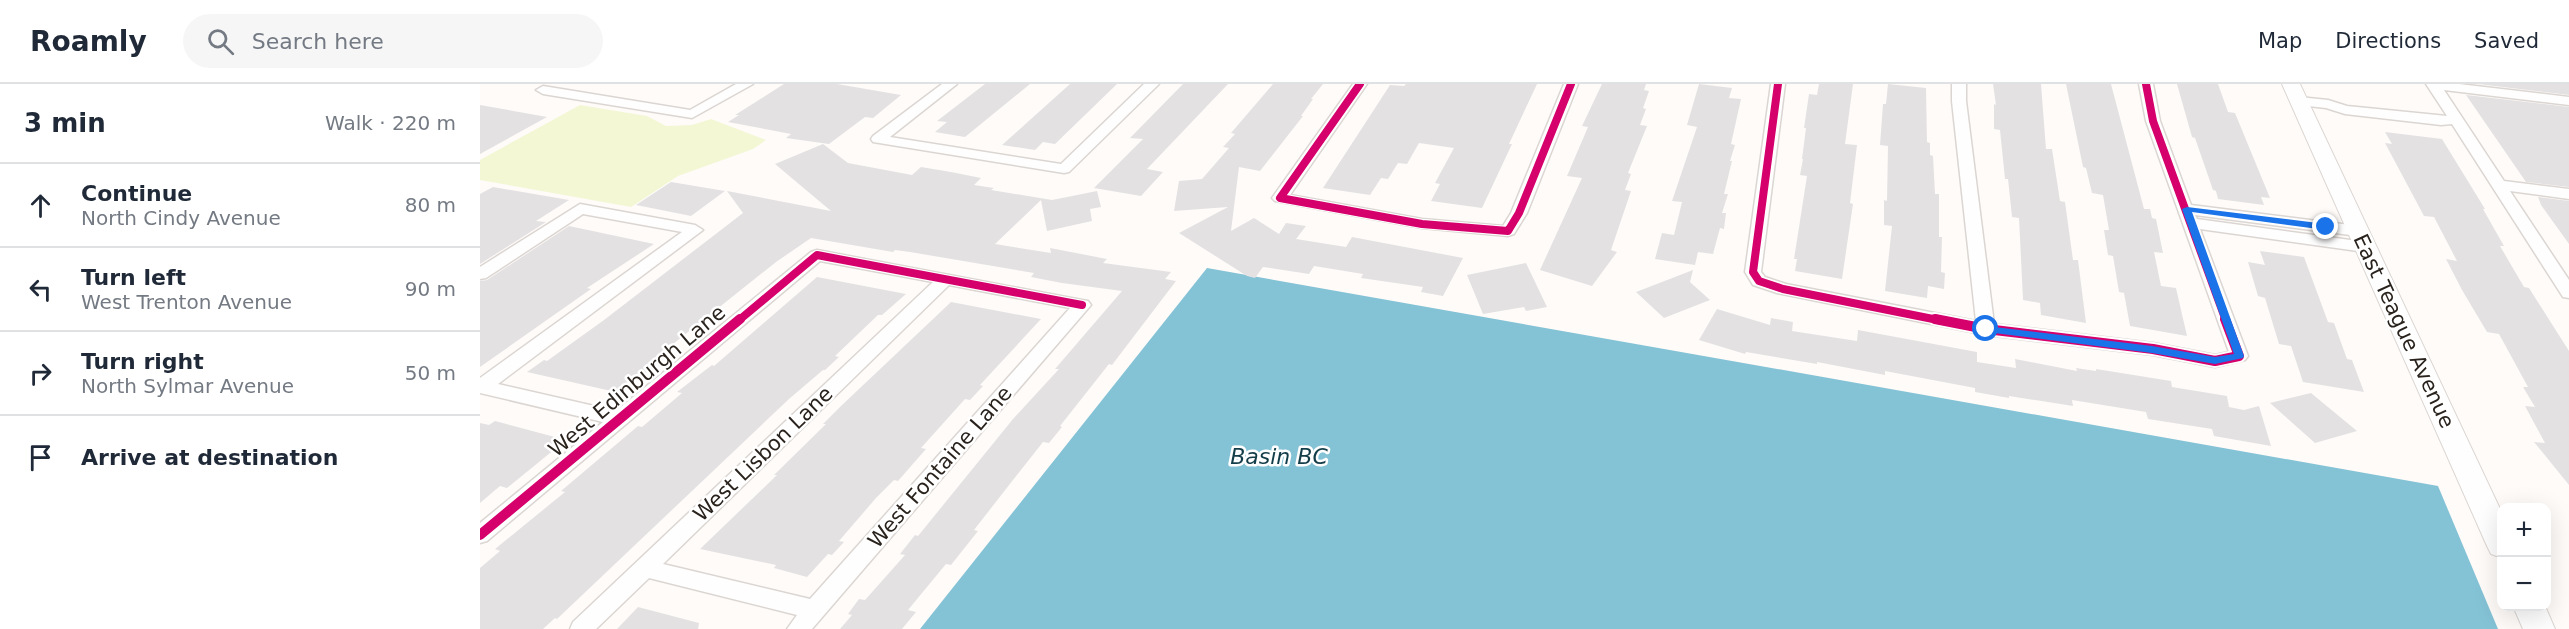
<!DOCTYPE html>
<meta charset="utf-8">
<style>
body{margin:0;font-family:"DejaVu Sans",sans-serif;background:#f6f6f7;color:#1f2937}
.controls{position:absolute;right:18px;bottom:18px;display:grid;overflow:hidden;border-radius:12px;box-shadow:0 6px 24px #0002}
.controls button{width:54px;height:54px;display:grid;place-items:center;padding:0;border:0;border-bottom:2px solid #e0e1e3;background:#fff;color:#1f2937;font:30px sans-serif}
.stop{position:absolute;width:18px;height:18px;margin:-14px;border:4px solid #1a73e8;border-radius:50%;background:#fff}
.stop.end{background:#1a73e8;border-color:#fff;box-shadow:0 2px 6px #0008}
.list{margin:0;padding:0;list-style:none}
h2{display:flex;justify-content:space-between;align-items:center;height:78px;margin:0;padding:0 24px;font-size:26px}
h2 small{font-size:20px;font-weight:400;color:#747a83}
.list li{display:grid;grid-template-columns:39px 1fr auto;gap:18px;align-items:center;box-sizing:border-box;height:84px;padding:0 24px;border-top:2px solid #e0e1e3}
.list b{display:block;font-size:22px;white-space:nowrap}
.list p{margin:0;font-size:20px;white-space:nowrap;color:#747a83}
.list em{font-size:20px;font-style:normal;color:#747a83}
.icon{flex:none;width:33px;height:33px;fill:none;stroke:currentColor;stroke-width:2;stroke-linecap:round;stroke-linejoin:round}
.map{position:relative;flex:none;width:2089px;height:545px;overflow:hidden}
header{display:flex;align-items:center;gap:36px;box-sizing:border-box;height:84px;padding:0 30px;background:#fff;border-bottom:2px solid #e0e1e3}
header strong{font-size:28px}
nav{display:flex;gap:33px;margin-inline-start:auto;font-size:21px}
.search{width:420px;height:54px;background:#f6f6f7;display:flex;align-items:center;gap:15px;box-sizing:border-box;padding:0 21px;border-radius:33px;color:#747a83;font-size:22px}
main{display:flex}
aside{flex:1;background:#fff}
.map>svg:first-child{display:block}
.green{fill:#f3f7d4}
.water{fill:#84c2d5}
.building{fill:#e4e1e3}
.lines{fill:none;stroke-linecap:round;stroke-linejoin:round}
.street-casing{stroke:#dbd6d2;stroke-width:3}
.secondary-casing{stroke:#dbd6d2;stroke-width:2}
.street{fill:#fffefe;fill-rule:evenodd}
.secondary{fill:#fffefe;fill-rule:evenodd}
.cycleway-far1-casing{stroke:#fff;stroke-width:10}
.cycleway-casing{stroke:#fff;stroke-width:14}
.cycleway-far1{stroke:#d6006c;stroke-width:8}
.cycleway{stroke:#d6006c;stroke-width:10}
.route{fill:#1a73e8}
.labels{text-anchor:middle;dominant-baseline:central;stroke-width:5;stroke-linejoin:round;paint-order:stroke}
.street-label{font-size:21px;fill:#2a231d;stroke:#fff}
.water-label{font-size:22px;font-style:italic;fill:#133d49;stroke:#fff}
</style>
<header>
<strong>Roamly</strong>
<div class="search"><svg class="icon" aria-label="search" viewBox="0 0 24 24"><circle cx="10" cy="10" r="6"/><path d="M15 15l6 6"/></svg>Search here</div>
<nav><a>Map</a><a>Directions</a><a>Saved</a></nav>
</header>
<main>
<aside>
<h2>3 min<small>Walk · 220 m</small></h2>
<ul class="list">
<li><svg class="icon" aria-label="ahead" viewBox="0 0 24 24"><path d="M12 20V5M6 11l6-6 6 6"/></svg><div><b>Continue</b><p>North Cindy Avenue</p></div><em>80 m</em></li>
<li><svg class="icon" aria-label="left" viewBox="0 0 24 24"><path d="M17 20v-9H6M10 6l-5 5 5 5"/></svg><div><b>Turn left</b><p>West Trenton Avenue</p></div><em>90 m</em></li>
<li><svg class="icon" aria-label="right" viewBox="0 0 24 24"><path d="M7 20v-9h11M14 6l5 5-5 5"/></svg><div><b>Turn right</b><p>North Sylmar Avenue</p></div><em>50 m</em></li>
<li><svg class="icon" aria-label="arrive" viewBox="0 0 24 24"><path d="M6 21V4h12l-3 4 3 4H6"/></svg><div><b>Arrive at destination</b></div></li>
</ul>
</aside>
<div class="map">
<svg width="2089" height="545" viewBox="0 0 2089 545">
<rect width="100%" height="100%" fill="#fefbf9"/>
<path class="green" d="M100,21L167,32L186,42L212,41L231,35L286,56L273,65L198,92L151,123L0,96V76Z"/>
<path class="water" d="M727,184L1958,402L2018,545H440Z"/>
<path class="building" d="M304,0H357L421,11L393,34L385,33L349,60L306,54L311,50L248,38L259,31H255Z
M505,0H550L485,53L455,48L467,38L457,37Z
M590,0H637L575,60L563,58L555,66L522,61Z
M703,0H748L667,85L683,88L661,112L614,104L663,55L650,54Z
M793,0H843L831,15H833L821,32H823L780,87L759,83L751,147L774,134L799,150L806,139L826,142L816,155L866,163L872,153L983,174L963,212L941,208L943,203L881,194L883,190L834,182L829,190L783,183L775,194L767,192L699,149L748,123L694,127L699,97L722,95L749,64L743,63L755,50L751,49Z
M926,0H1057L1029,60H1032L1002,124L951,117L960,100L955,99L974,64L939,59L927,80L918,79L908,95L901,94L890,111L843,104L910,1L924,2Z
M1122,0H1166L1164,6L1169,7L1163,24L1166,25L1160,41L1167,42L1148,89L1151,90L1145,106L1151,107L1131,166L1137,168L1112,202L1060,186L1102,94L1087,92L1108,43L1102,42Z
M1219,0L1252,4L1249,14L1261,15L1251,60L1255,61L1250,77H1252L1244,110H1248L1242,129H1246L1244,145L1240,144L1233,170L1218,168L1215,181L1175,175L1182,149L1194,151L1202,118L1192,117L1217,43L1207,41Z
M1339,0H1373L1365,60L1377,61L1370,119L1373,120L1362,195L1315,187L1317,175H1314L1327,92L1320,91L1323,75H1322L1326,44H1324L1329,10L1337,11Z
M1408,0L1446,4L1447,58L1450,59V71L1453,72L1455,110H1459V153H1462L1461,188L1465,189L1464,205L1448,202L1447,214L1405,207L1412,142L1404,141V116L1407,117L1408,62L1400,61L1403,20H1406Z
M1513,0H1561L1566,65H1572L1580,117L1585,118L1593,176H1598L1606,239L1561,231L1560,219L1543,216L1539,134L1532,133L1528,95H1525L1520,46L1514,45V20L1516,21Z
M1586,0H1631L1664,125H1670L1672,134L1676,135L1683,169L1674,168L1681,202L1696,204L1707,252L1650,242L1644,209L1639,208L1633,172L1628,171L1624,146H1629L1623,111L1612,109L1606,84L1603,83Z
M1697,0H1738L1748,28L1755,29L1790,114L1781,113L1784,121L1738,115L1736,107L1733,106L1715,54L1712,53Z
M1998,0H2089V11Z
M1986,11L2089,23V103L2046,98Z
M0,21L67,33L0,70Z
M1905,48L1962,55L2005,125H2003L2024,162H2020L2044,203L2049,204L2089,267V401L2054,358L2065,359L2045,322L2055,323L2043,303H2048L2019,250L2007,248L1982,206L1966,175L1977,177L1954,133L1944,132L1905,59L1912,60Z
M343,60L368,79L432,91L441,83L471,88L501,94L494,101L514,104L511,106L572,116L617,107L621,123L610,125L612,137L567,147L561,116L515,160L571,169L570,164L627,175L623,179L691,188L685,195L696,197L632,281L629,280L580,342L582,343L569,359L563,358L533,396L494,446L498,447L471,481L466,480L428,526L436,528L422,545H360L372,531L368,530L379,515L385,516L425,471L420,470L435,451L438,452L533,335L579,285H575L642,207L582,199L551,193L554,189L430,168L415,166L413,168L331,154L296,178L163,284L170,286L140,309L47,288L64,276L67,277L124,236L263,129L247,107L351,127L295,80Z
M191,98L245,107L211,132L156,121Z
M13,103L89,116L56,137L66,138L0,180V110Z
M2058,113L2089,117V160L2061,121Z
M89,142L174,160L107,204L111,205L0,283V197L7,196Z
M1780,167L1824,173L1848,238L1854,239L1867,275L1872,276L1884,308L1823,298L1811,262L1799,260L1785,214L1778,212L1768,178L1785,181Z
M1046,179L1067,223L1046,227L1044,223L1003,230L987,191Z
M1213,186L1210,198L1230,216L1184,234L1156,208Z
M337,193L426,210L402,231H398L355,272L359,273L345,286H343L309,315L77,535L75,534L63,545H0V484L20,467L15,465L85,408L81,407L158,342L162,343L202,309L197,308L232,281L234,282Z
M471,218L561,235L500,301L503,302L490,316L485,315L441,364L446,365L418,397L414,396L396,414L359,457L364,458L352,471L348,470L327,493L294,484L296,481L220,465L297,391H294L346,340H343L361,322Z
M1237,225L1290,241L1291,234L1313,238L1312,247L1377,257L1378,246L1497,268V278L1536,284L1535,275L1597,287L1596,284L1616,287V285L1691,297L1692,303L1747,312L1749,323L1764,326L1779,322L1791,362L1734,352L1732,345L1668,335L1666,328L1592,316L1593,322L1529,312V314L1495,308V304L1405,287V291L1337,278V280L1266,268L1265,270L1219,256Z
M1831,309L1877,347L1835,359L1790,319Z
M15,337L86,356L27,404L20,402L0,419V339L9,341Z
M158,523L219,539L218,545H137Z"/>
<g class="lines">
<g class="street-casing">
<path id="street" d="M256,0H273L212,34L63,10L56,6L63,2L210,26Z
M462,0H477L410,53L581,80L664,0H679L589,88L584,89L393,58L391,55L393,52Z
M873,0H887L810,111L942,135L1023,142L1031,129L1084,0H1098L1047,129L1034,150L1028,152L942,144L795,117L792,114Z
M1291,0H1305L1281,188L1285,193L1306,200L1496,237L1472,17V0H1486V17L1514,240L1673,259L1735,271L1749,268L1666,37L1659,0H1673L1680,37L1711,121L1878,142L1886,147L1878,152L1715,131L1717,135L1885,158L1893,163L1885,168L1720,145L1768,272L1765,276L1735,283L1673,271L1506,251L1297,209L1273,201L1265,188Z
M1946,0H1979L2089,13V21L1964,6L2024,97L2089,105V115L2030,107L2089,196V214L2083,213L1972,40L1961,41L1865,30L1846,24L1819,21L1812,17L1819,13L1848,16L1867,22L1967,32Z
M100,120L215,141L223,146L18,300L136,327L331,168L337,166L602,216L608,217L611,221L332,545H307L317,531L169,494L116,545H90L93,538L453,198L340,177L7,457L0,459V439L123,338L0,309V294L202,148L103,130L6,194L0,195V183ZM469,201L590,224L330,515L183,480Z"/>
</g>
<g class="secondary-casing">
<path id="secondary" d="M1802,0H1820L2022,429V474L2011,470L2007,462Z
M2033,522H2065L2075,545H2043Z"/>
</g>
<use href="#street" class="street"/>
<use href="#secondary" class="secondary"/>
<g class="cycleway-far1-casing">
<path id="cycleway-far1" d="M880,0L800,114L942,140L1028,147L1039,129L1091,0
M1298,0L1273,188L1279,197L1303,205L1463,237
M1666,0L1673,37L1746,237
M258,237L337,171L602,221"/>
</g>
<g class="cycleway-casing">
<path id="cycleway" d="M1455,235L1506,245L1673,265L1735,277L1759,272L1745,235
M0,451L260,235"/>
</g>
<use href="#cycleway-far1" class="cycleway-far1"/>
<use href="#cycleway" class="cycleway"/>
</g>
<path class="route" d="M1707,123L1846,140L1851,143L1846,146L1712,128L1764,272L1763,274L1735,280L1672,269L1506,248L1501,245L1506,242L1672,262L1735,273L1754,270L1702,125Z"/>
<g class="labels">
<g class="street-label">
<text transform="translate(1924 247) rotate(65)">East Teague Avenue</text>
<text transform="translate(157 297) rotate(-40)">West Edinburgh Lane</text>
<text transform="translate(283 370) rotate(-44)">West Lisbon Lane</text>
<text transform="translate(460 383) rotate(-49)">West Fontaine Lane</text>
</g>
<g class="water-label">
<text x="799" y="372">Basin BC</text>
</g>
</g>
</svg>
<div class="controls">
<button>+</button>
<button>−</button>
</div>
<div class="stop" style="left:1506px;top:245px"></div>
<div class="stop end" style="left:1846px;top:143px"></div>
</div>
</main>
